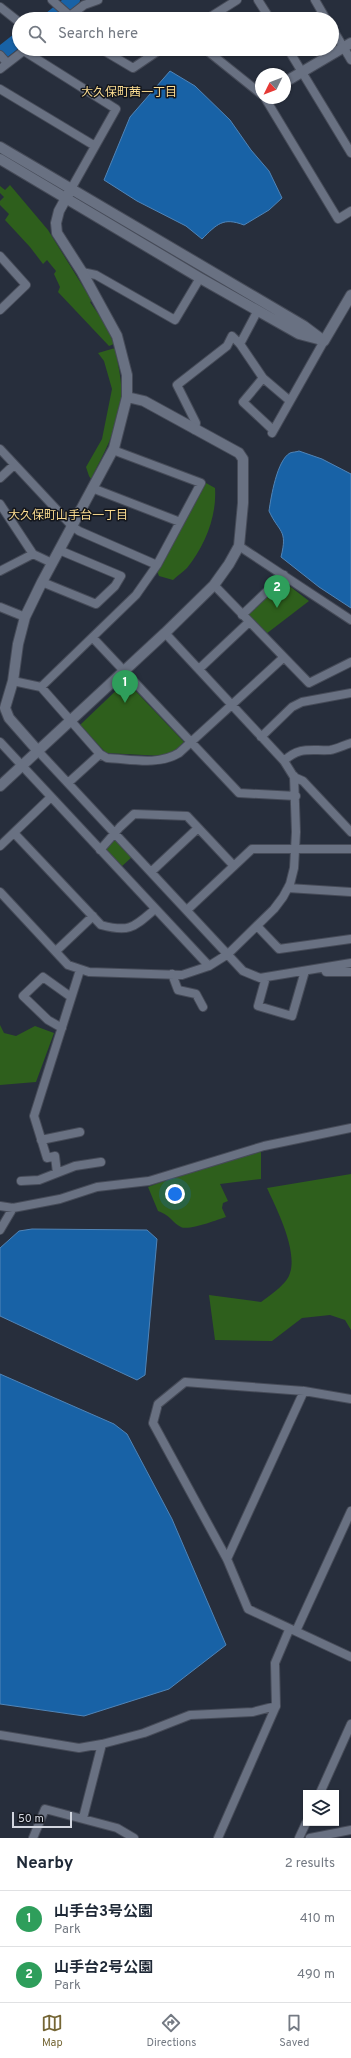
<!DOCTYPE html>
<meta charset="utf-8">
<style>
body{margin:0;font-family:Overpass,"Noto Sans JP",sans-serif;background:#f2f2f3;color:#1f2937}
.controls{position:absolute;right:12px;bottom:12px;display:grid;overflow:hidden;border-radius:0px;box-shadow:0 1px 3px #0004}
.controls button{width:36px;height:36px;display:grid;place-items:center;padding:0;border:0;border-bottom:1px solid #e0e1e3;background:#fff;color:#1f2937;font:20px sans-serif}
.compass{position:absolute;left:255px;top:68px;width:36px;height:36px;border-radius:50%;background:#fff;box-shadow:0 1px 3px #0004;rotate:227deg}
.scale{position:absolute;left:12px;bottom:10px;width:60px;box-sizing:border-box;padding-left:4px;border:2px solid #d1d5df;border-top:0;font-size:11px;line-height:14px;white-space:nowrap;color:#d1d5df;-webkit-text-stroke:3px #13161d;paint-order:stroke}
.you{position:absolute;left:175px;top:1194px;width:14px;height:14px;margin:-10px;border:3px solid #fff;border-radius:50%;background:#1a73e8;box-shadow:0 0 0 6px #1a73e833}
.badge{display:grid;place-items:center;width:26px;height:26px;border-radius:50%;background:#756635;color:#fff;font-size:13px;font-weight:700}
.pin{position:absolute;translate:-50% -33px;filter:drop-shadow(0 1px 2px #0008)}
.pin::after{content:'';position:absolute;top:21px;width:14px;height:12px;background:inherit;clip-path:polygon(0 0,100% 0,50% 100%)}
.list{margin:0;padding:0;list-style:none}
h2{display:flex;justify-content:space-between;align-items:center;height:52px;margin:0;padding:0 16px;font-size:17px}
h2 small{font-size:13px;font-weight:400;color:#747a83}
.list li{display:grid;grid-template-columns:26px 1fr auto;gap:12px;align-items:center;box-sizing:border-box;height:56px;padding:0 16px;border-top:1px solid #e0e1e3}
.list b{display:block;font-size:15px;white-space:nowrap}
.list p{margin:0;font-size:13px;white-space:nowrap;color:#747a83}
.list em{font-size:13px;font-style:normal;color:#747a83}
.icon{flex:none;width:22px;height:22px;fill:none;stroke:currentColor;stroke-width:2;stroke-linecap:round;stroke-linejoin:round}
.map{position:relative;flex:none;width:351px;height:1838px;overflow:hidden}
.search{position:absolute;background:#fff;box-shadow:0 1px 3px #0004;left:12px;right:12px;top:12px;height:44px;display:flex;align-items:center;gap:10px;box-sizing:border-box;padding:0 14px;border-radius:22px;color:#747a83;font-size:15px}
.sheet{height:164px;background:#fff}
nav{display:flex;justify-content:space-around;align-items:center;box-sizing:border-box;height:56px;border-top:1px solid #e0e1e3;background:#fff;font-size:11px;color:#747a83}
nav a{display:grid;justify-items:center;gap:2px}
nav .on{color:#756635}
.map>svg:first-child{display:block}
.green{fill:#2e5f1c}
.water{fill:#1862a6;stroke:#5084b7}
.lines{fill:none;stroke-linecap:round;stroke-linejoin:round}
.river{stroke:#1862a6;stroke-width:14}
.street-casing{stroke:#464b58;stroke-width:10}
.secondary-casing{stroke:#464b58;stroke-width:12}
.street{stroke:#697182;stroke-width:8}
.secondary{stroke:#697182;stroke-width:10}
.labels{text-anchor:middle;dominant-baseline:central;stroke-width:3;stroke-linejoin:round;paint-order:stroke}
.neighbourhood-label{font-size:12px;fill:#fadb90;stroke:#13161d}
</style>
<div class="map">
<svg width="351" height="1838" viewBox="0 0 351 1838">
<rect width="100%" height="100%" fill="#272e3c"/>
<path class="green" d="M10,185L48,230L92,301L90,302L106,325L114,344L109,346L58,292L60,287L54,274L56,271L47,260L43,264L30,247L5,220L9,214L0,205V201L4,197L0,193V186L5,190Z
M115,348C118,365 123,384 121,401C118,428 103,455 91,479L89,476L86,467L102,439L112,389L104,361L98,353Z
M206,483L215,488C217,516 205,546 187,568C183,572 177,576 173,580L159,576L157,571L184,518Z
M283,581L309,601L266,634L247,614Z
M126,681L184,742L175,751L163,756L106,753L80,725Z
M116,838L132,857L121,867L107,852V846Z
M0,1025L4,1033L16,1036L35,1026L54,1033L36,1082L0,1085Z
M261,1150V1179L220,1184L228,1201L223,1203L222,1208L226,1217C216,1220 189,1231 181,1227C171,1222 172,1216 158,1211L148,1187L185,1173Z
M351,1174V1330L345,1320L330,1315L302,1318L272,1341L215,1340L209,1295L261,1302C269,1296 278,1290 285,1282C304,1261 277,1210 267,1188Z"/>
<path class="water" d="M170,71L195,86L230,120L251,150L269,171L282,198L269,210L244,225C223,217 217,224 202,239L186,226L137,201L104,180L130,117Z
M299,451L322,459L351,474V608L319,587L281,557C288,529 279,533 269,511C271,497 277,460 290,453C292,452 297,452 299,451Z
M32,1229L147,1230L157,1239L145,1375L137,1380L0,1316V1248L19,1231Z
M0,1374L114,1424L127,1434L172,1519L226,1645L169,1689L84,1716L0,1704Z"/>
<g class="lines">
<path class="river" d="M50,19L73,0
M0,54L19,39"/>
<g class="street-casing">
<path id="street" d="M52,0L70,16
M258,0L270,19
M315,0L326,19
M0,7L19,22
M66,19L84,5L98,0
M207,19L237,0
M332,28L351,60
M101,49L133,68L161,49
M205,49L261,94
M288,49L351,153
M24,51L116,109L71,189
M0,55L7,63
M0,69L26,49
M0,89L95,146
M265,98L338,219L351,211
M0,256L26,285L0,310
M82,272L96,275L175,320L200,278
M240,344L258,310
M263,378L243,402L273,430
M195,430L196,423L177,385L227,346L232,336L240,344L263,378L290,401
M272,433L324,341
M0,449L72,526L79,531L157,565
M0,478L14,465
M92,488L180,522
M0,504L33,554L52,563
M239,546L351,620
M0,571L33,554
M42,582L96,604L115,586L121,576L59,550
M214,585L309,683L351,662
M0,607L25,617
M242,615L284,575
M165,633L284,761L294,777L303,781L351,832
M93,638L239,793L296,796
M199,669L249,622
M13,681L41,687L100,754L68,783
M41,687L136,595L157,565L201,483L113,450
M261,737L292,707L302,702L351,693
M0,742L209,966
M38,751L243,971L260,978L351,963
M100,754L107,758C130,759 158,766 179,753L283,658
M284,761C299,746 311,751 330,750C337,749 344,745 351,743
M14,833L101,925C130,933 134,927 155,909
M0,846L51,797
M100,850L120,827L134,814L187,816L234,866
M151,872L198,828
M288,888L351,892
M0,892L68,965L89,972L182,975L209,966L228,954L274,909L283,897L290,884L294,868L296,832L294,776
M187,910L252,849H351
M257,926L279,949L351,939
M56,951L93,916
M324,968L326,972H351
M172,974L178,990L196,994L203,1007
M266,977L258,1006L292,1016L305,971
M62,1028L48,1020L23,996L43,977L71,997
M41,1140L80,1132
M57,1173L55,1156L47,1158L34,1116L80,970
M21,1181L39,1180L75,1166L101,1162
M0,1206L13,1208L60,1199L97,1187L149,1181L264,1146L351,1128
M0,1230L13,1208
M351,1399L304,1391L185,1382L158,1404L153,1423L227,1559L248,1609L351,1657
M227,1559L304,1391
M296,1631L351,1511
M0,1735L79,1748L102,1744L144,1733L190,1715L253,1712L276,1706
M320,1793L351,1724
M83,1818L102,1744
M33,1838L45,1809L117,1828L134,1838
M218,1838L276,1706L275,1663L289,1630
M299,1838L306,1823
M310,1838L351,1830"/>
</g>
<g class="secondary-casing">
<path id="secondary" d="M285,82L351,43
M0,147L304,326L324,341
M0,159L200,278L299,334L318,339
M324,341L351,295
M38,751L9,718L5,708L13,681L18,644L25,617L42,582L114,448L127,397V375L117,336L82,272L57,233L56,223L59,211L71,189
M0,786L165,633L214,585L229,564L239,546L243,503V459L239,453L144,401L127,397"/>
</g>
<use href="#street" class="street"/>
<use href="#secondary" class="secondary"/>
</g>
<g class="labels">
<g class="neighbourhood-label">
<text x="129" y="93">大久保町茜一丁目</text>
<text x="68" y="516">大久保町山手台一丁目</text>
</g>
</g>
</svg>
<div class="controls">
<button><svg class="icon" aria-label="layers" viewBox="0 0 24 24"><path d="M12 4l9 5-9 5-9-5zM3 14l9 5 9-5"/></svg></button>
</div>
<svg class="compass" viewBox="-18 -18 36 36"><path d="M0-13l5 13h-10z" fill="#e53935"/><path d="M0 13l5-13h-10z" fill="#747a83"/></svg>
<div class="scale">50 m</div>
<div class="you"></div>
<div class="pin badge" style="left:125px;top:703px;background:#2e9e5b">1</div>
<div class="pin badge" style="left:277px;top:608px;background:#2e9e5b">2</div>
<div class="search"><svg class="icon" aria-label="search" viewBox="0 0 24 24"><circle cx="10" cy="10" r="6"/><path d="M15 15l6 6"/></svg>Search here</div>
</div>
<section class="sheet">
<h2>Nearby<small>2 results</small></h2>
<ul class="list">
<li><span class="badge" style="background:#2e9e5b">1</span><div><b>山手台3号公園</b><p>Park</p></div><em>410 m</em></li>
<li><span class="badge" style="background:#2e9e5b">2</span><div><b>山手台2号公園</b><p>Park</p></div><em>490 m</em></li>
</ul>
</section>
<nav>
<a class="on"><svg class="icon" aria-label="map" viewBox="0 0 24 24"><path d="M3 6l6-2 6 2 6-2v14l-6 2-6-2-6 2zM9 4v14M15 6v14"/></svg>Map</a>
<a><svg class="icon" aria-label="directions" viewBox="0 0 24 24"><path d="M12 3l9 9-9 9-9-9zM9 14v-3h6M13 9l2 2-2 2"/></svg>Directions</a>
<a><svg class="icon" aria-label="saved" viewBox="0 0 24 24"><path d="M7 4h10v16l-5-4-5 4z"/></svg>Saved</a>
</nav>
